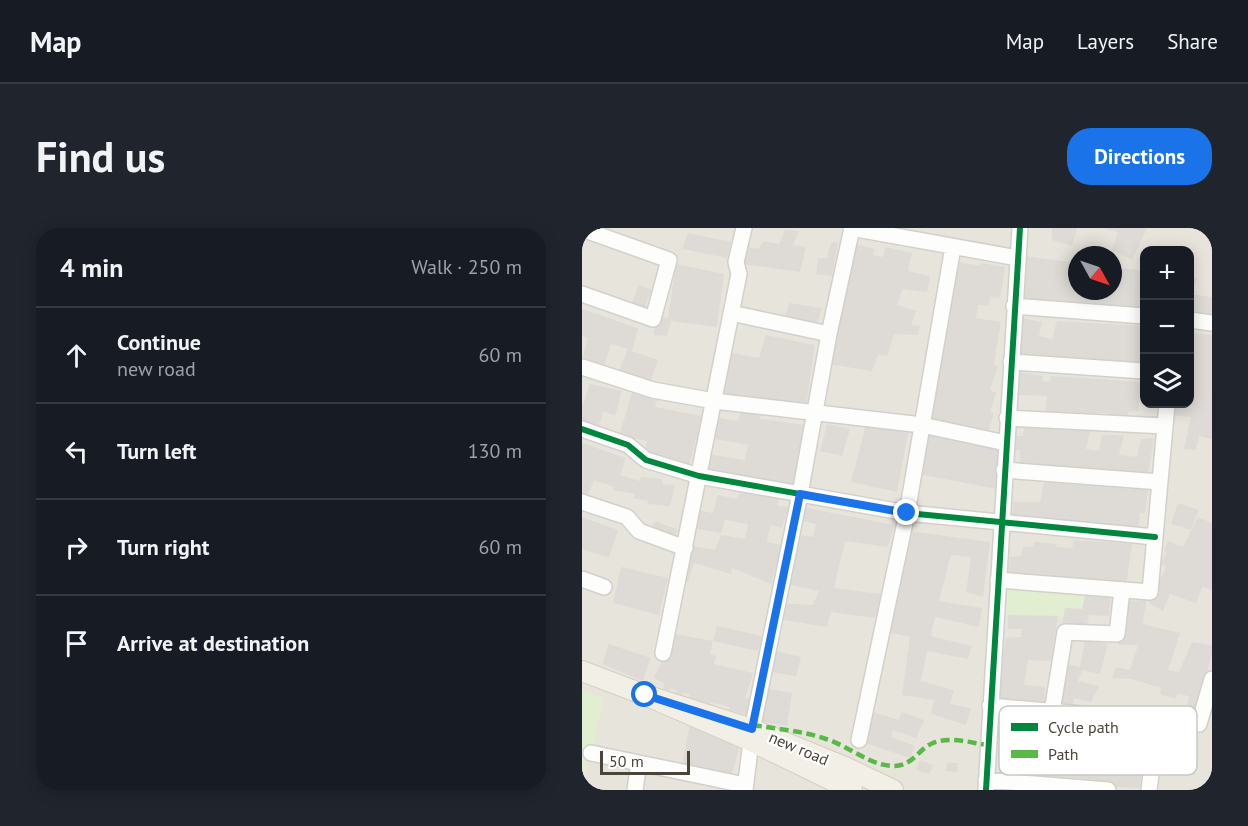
<!DOCTYPE html>
<meta charset="utf-8">
<style>
body{margin:0;font-family:"PT Sans",sans-serif;background:#20242c;color:#f1f3f6}
.controls{position:absolute;right:18px;top:18px;display:grid;overflow:hidden;border-radius:12px;box-shadow:0 3px 15px #0003}
.controls button{width:54px;height:54px;display:grid;place-items:center;padding:0;border:0;border-bottom:2px solid #363941;background:#171b24;color:#f1f3f6;font:30px sans-serif}
.compass{position:absolute;left:486px;top:18px;width:54px;height:54px;border-radius:50%;background:#171b24;box-shadow:0 3px 15px #0003;rotate:130deg}
.scale{position:absolute;left:18px;bottom:15px;width:90px;box-sizing:border-box;padding-left:6px;border:3px solid #4b4439;border-top:0;font-size:16px;line-height:21px;white-space:nowrap;color:#4b4439;-webkit-text-stroke:4px #fff;paint-order:stroke}
.stop{position:absolute;width:18px;height:18px;margin:-14px;border:4px solid #1a73e8;border-radius:50%;background:#fff}
.stop.end{background:#1a73e8;border-color:#fff;box-shadow:0 2px 6px #0008}
.list{margin:0;padding:0;list-style:none}
h2{display:flex;justify-content:space-between;align-items:center;height:78px;margin:0;padding:0 24px;font-size:26px}
h2 small{font-size:20px;font-weight:400;color:#9ea1a6}
.list li{display:grid;grid-template-columns:39px 1fr auto;gap:18px;align-items:center;box-sizing:border-box;height:96px;padding:0 24px;border-top:2px solid #363941}
.list b{display:block;font-size:22px;white-space:nowrap}
.list p{margin:0;font-size:20px;white-space:nowrap;color:#9ea1a6}
.list em{font-size:20px;font-style:normal;color:#9ea1a6}
.icon{flex:none;width:33px;height:33px;fill:none;stroke:currentColor;stroke-width:2;stroke-linecap:round;stroke-linejoin:round}
.map{position:relative;flex:none;width:630px;height:562px;overflow:hidden;border-radius:24px}
header{display:flex;align-items:center;gap:36px;box-sizing:border-box;height:84px;padding:0 30px;background:#171b24;border-bottom:2px solid #363941}
header strong{font-size:28px}
nav{display:flex;gap:33px;margin-inline-start:auto;font-size:21px}
.intro{display:flex;align-items:center;justify-content:space-between;box-sizing:border-box;height:144px;padding:0 36px}
h1{margin:0;font-size:42px}
.button{padding:15px 27px;border-radius:24px;background:#1a73e8;color:#fff;font-size:21px;font-weight:700}
main{display:flex;gap:36px;padding:0 36px}
aside{flex:1;background:#171b24;border-radius:24px;box-shadow:0 3px 15px #0003}
.map>svg:first-child{display:block}
.residential{fill:#e7e4dc;fill-rule:evenodd}
.green{fill:#e1eecf}
.building{fill:#dedbd6}
.lines{fill:none;stroke-linecap:round;stroke-linejoin:round}
.minor-casing{stroke:#d2d0cb;stroke-width:18}
.major-casing{stroke:#d6cebb;stroke-width:22}
.minor{stroke:#fdfdfc;stroke-width:15}
.major{stroke:#f2efe6;stroke-width:20}
.quiet{stroke:#58b947;stroke-width:4.5;stroke-dasharray:9 4.5;stroke-linecap:butt}
.cycleway-casing{stroke:#fff;stroke-width:10}
.cycleway{stroke:#00873e;stroke-width:6}
.route{stroke:#1a73e8;stroke-width:8}
.labels{text-anchor:middle;dominant-baseline:central;stroke-width:4.5;stroke-linejoin:round;paint-order:stroke}
.street-label{font-size:16px;fill:#4b4439;stroke:#fff}
.key{fill:#fff;stroke:#c9c7c4;stroke-width:1.5}
.key-label{font-size:16px;fill:#4b4439}
</style>
<header>
<strong>Map</strong>
<nav><a>Map</a><a>Layers</a><a>Share</a></nav>
</header>
<div class="intro"><h1>Find us</h1><a class="button">Directions</a></div>
<main>
<aside>
<h2>4 min<small>Walk · 250 m</small></h2>
<ul class="list">
<li><svg class="icon" aria-label="ahead" viewBox="0 0 24 24"><path d="M12 20V5M6 11l6-6 6 6"/></svg><div><b>Continue</b><p>new road</p></div><em>60 m</em></li>
<li><svg class="icon" aria-label="left" viewBox="0 0 24 24"><path d="M17 20v-9H6M10 6l-5 5 5 5"/></svg><div><b>Turn left</b></div><em>130 m</em></li>
<li><svg class="icon" aria-label="right" viewBox="0 0 24 24"><path d="M7 20v-9h11M14 6l5 5-5 5"/></svg><div><b>Turn right</b></div><em>60 m</em></li>
<li><svg class="icon" aria-label="arrive" viewBox="0 0 24 24"><path d="M6 21V4h12l-3 4 3 4H6"/></svg><div><b>Arrive at destination</b></div></li>
</ul>
</aside>
<div class="map">
<svg width="630" height="562" viewBox="0 0 630 562">
<rect width="100%" height="100%" fill="#f4f2ee"/>
<path class="residential" d="M0,0H630V562H0ZM562,22H608V176H562ZM495,27H531V63H495Z"/>
<path class="green" d="M416,352L504,359L500,381L483,380L481,388L416,386Z
M0,462L22,470L0,562Z"/>
<path class="building" d="M470,0H495L490,18L470,12Z
M519,0H565L550,32L530,22L536,4Z
M203,2L217,3L211,17L224,19L218,44L161,36L165,19L176,21L182,13L197,16Z
M106,5L149,14L145,30L100,21Z
M256,14L250,48L234,46L236,30H245L249,15Z
M273,16L293,21L291,27L301,29L304,19L330,25L326,43L348,48L345,64L320,61L315,77L334,83L329,97L338,98L335,107L312,106L305,128L296,127L290,143L246,136Z
M443,28L495,35V63H531V39L562,43V85L439,74Z
M372,33L398,38L399,35L423,39L418,70L409,69L406,78L396,77L394,90L419,94L412,136L416,138L408,162L414,165L408,183L412,185L406,205L385,198L384,201L360,194L359,197L346,191Z
M94,36L142,46L135,99L89,93L85,108L71,107L76,89L86,90Z
M608,48L615,50L609,66L630,69V91L608,89Z
M57,57L70,62L61,82L48,79Z
M207,75L240,80L234,98L202,91Z
M0,81L56,100L50,123L76,132L68,155L37,143L46,121L29,116L21,141L0,132L6,110L0,108Z
M440,90L460,94L457,108L470,111L475,93L562,98V140L435,132Z
M608,105L630,107V211L617,208L614,222L602,221L609,189L589,187L590,176H608Z
M184,107L233,117L224,180L135,170L145,124L177,130Z
M437,144L461,148L460,153L467,154L469,148L559,154L556,183L546,184V193L525,191L526,185H507V191L463,188L465,168L435,167Z
M8,156L40,163L33,188L21,183L16,203L0,198V179Z
M50,165L75,172L73,179L120,188L107,239L62,225L65,213L37,208Z
M160,180L180,183L178,191L224,197L210,260L120,246L125,226L163,232L166,217L128,210L132,189L156,193Z
M245,196L268,201L260,228L238,223Z
M284,197L326,205L315,264L269,254Z
M442,200L508,203L504,221L517,223L520,207H542L537,227L555,229L559,211L572,210L566,249L438,241V222H433L434,208H441Z
M344,204L416,219L415,261L336,246Z
M0,215L44,230L38,247L58,253L59,249L80,251V256L93,257L88,278L65,276L66,273L51,270L53,266L31,262L32,259L12,252L4,272L0,271Z
M462,254L566,262L563,285H558L556,302L430,294L431,274H458Z
M158,264L197,271L195,278L207,279L200,300L188,297L185,314L200,317L189,356L150,340L149,346L112,335L106,354L98,352L107,317L133,322L139,307L163,311L166,296L143,292L139,305L110,300L114,282L131,285L136,267L155,271Z
M596,275L617,282L609,302L589,296Z
M220,279L312,297L306,319L263,313L252,360L299,366L293,390L249,384L245,399L196,391L200,375L231,377L237,363L204,356L213,319L217,318L219,307L231,309L234,296L217,292Z
M0,289L36,302L27,330L0,321Z
M616,289L630,295V362L620,359L614,375L588,366L581,383L567,375L584,339L579,335L585,325L582,322L586,313L601,319Z
M73,293L96,302L91,311L68,303Z
M327,303L408,314L401,369L384,364L389,329L369,327L357,373L400,380L397,399L353,389L349,408L390,418L386,431L345,423L339,453L372,462L368,476L389,480L384,497L349,486L352,472L320,467L328,409L303,404Z
M492,312L550,316L544,358L426,350L428,329L439,328L441,319L451,318L452,314L475,316L474,319L490,320Z
M39,339L86,350L77,387L31,375Z
M503,368L529,370L527,388L507,387L505,398L480,397L483,380L500,381Z
M543,372L564,373L561,396L598,405L586,442L597,444L610,414L630,417V426L614,481L605,477L608,469L596,465L593,471L578,466L579,460L549,451L530,450L534,439L548,442L556,417H536Z
M426,387L476,388L469,433L446,432L442,457L463,459L462,478L415,476L416,437H420L424,410L439,409L440,401H426Z
M135,398L180,408L176,423L131,413L128,426L134,428L132,436L171,445L163,470H169L165,487L147,482L148,479L129,474L128,476L106,470L108,466L102,465L99,471L92,467L95,462L89,460L87,463L81,461L83,456L72,450L93,406L131,413Z
M503,412L526,416L518,446L500,442L496,453L517,458L509,474L492,470L490,483L473,481L480,435L498,439Z
M27,416L69,430L61,453L20,436Z
M194,423L219,429L214,448L189,444Z
M182,460L210,465L205,498L175,493Z
M292,484L316,492L320,484L342,492L334,510L311,502L309,509L333,518L328,530L283,515Z
M416,486L452,487L451,496L471,495L469,501L553,505L547,534L561,535L558,560L515,558V552L483,549L482,554L454,551L453,547L425,545L428,519L436,517L435,505H415Z
M108,495L157,520L150,546L100,537Z
M338,532L351,537L347,546L334,542Z
M365,534L376,535L375,544L364,543Z"/>
<g class="lines">
<g class="minor-casing">
<path id="minor" d="M269,0L436,30
M0,1L87,32L71,91L0,66
M432,78L562,88
M149,85L247,106L270,0
M608,92L630,95
M429,134L562,143
M0,139L71,162L132,173L340,197L424,215
M425,190L583,198
M0,201L46,217L64,232L117,248L325,285L573,309
M422,242L578,254
M0,274L45,289L57,303L103,320
M0,351L22,359
M416,352L568,364L585,176
M81,425L157,46L154,34L162,0
M408,478L617,496L630,451
M470,484L483,404L535,406L540,362
M277,512L325,285L371,19
M9,525L57,535
M404,552L526,562
M53,562L57,535L163,557
M163,562L171,497L218,266L247,106
M404,562L438,0
M567,562L576,493"/>
</g>
<g class="major-casing">
<path id="major" d="M0,443L63,467
M270,562L169,513L63,467L170,501L265,540L311,562"/>
</g>
<use href="#minor" class="minor"/>
<use href="#major" class="major"/>
<path class="quiet" d="M171,497C195,501 221,503 244,511C267,518 288,538 312,538C331,538 336,521 351,515C368,508 389,515 406,517"/>
<g class="cycleway-casing">
<path id="cycleway" d="M0,201L46,217L64,232L117,248L325,285L573,309
M404,562L438,0"/>
</g>
<use href="#cycleway" class="cycleway"/>
</g>
<g class="lines">
<path class="route" d="M63,467L170,501L218,266L325,285"/>
</g>
<g class="labels">
<g class="street-label">
<text transform="translate(217 520) rotate(23)">new road</text>
</g>
</g>
<rect x="417" y="478" width="198" height="69" rx="9" class="key"/>
<rect x="429" y="495" width="27" height="8" fill="#00873e"/>
<rect x="429" y="522" width="27" height="8" fill="#58b947"/>
<g class="key-label">
<text x="466" y="505">Cycle path</text>
<text x="466" y="532">Path</text>
</g>
</svg>
<div class="controls">
<button>+</button>
<button>−</button>
<button><svg class="icon" aria-label="layers" viewBox="0 0 24 24"><path d="M12 4l9 5-9 5-9-5zM3 14l9 5 9-5"/></svg></button>
</div>
<svg class="compass" viewBox="-18 -18 36 36"><path d="M0-13l5 13h-10z" fill="#e53935"/><path d="M0 13l5-13h-10z" fill="#9ea1a6"/></svg>
<div class="scale">50 m</div>
<div class="stop" style="left:63px;top:467px"></div>
<div class="stop end" style="left:325px;top:285px"></div>
</div>
</main>
